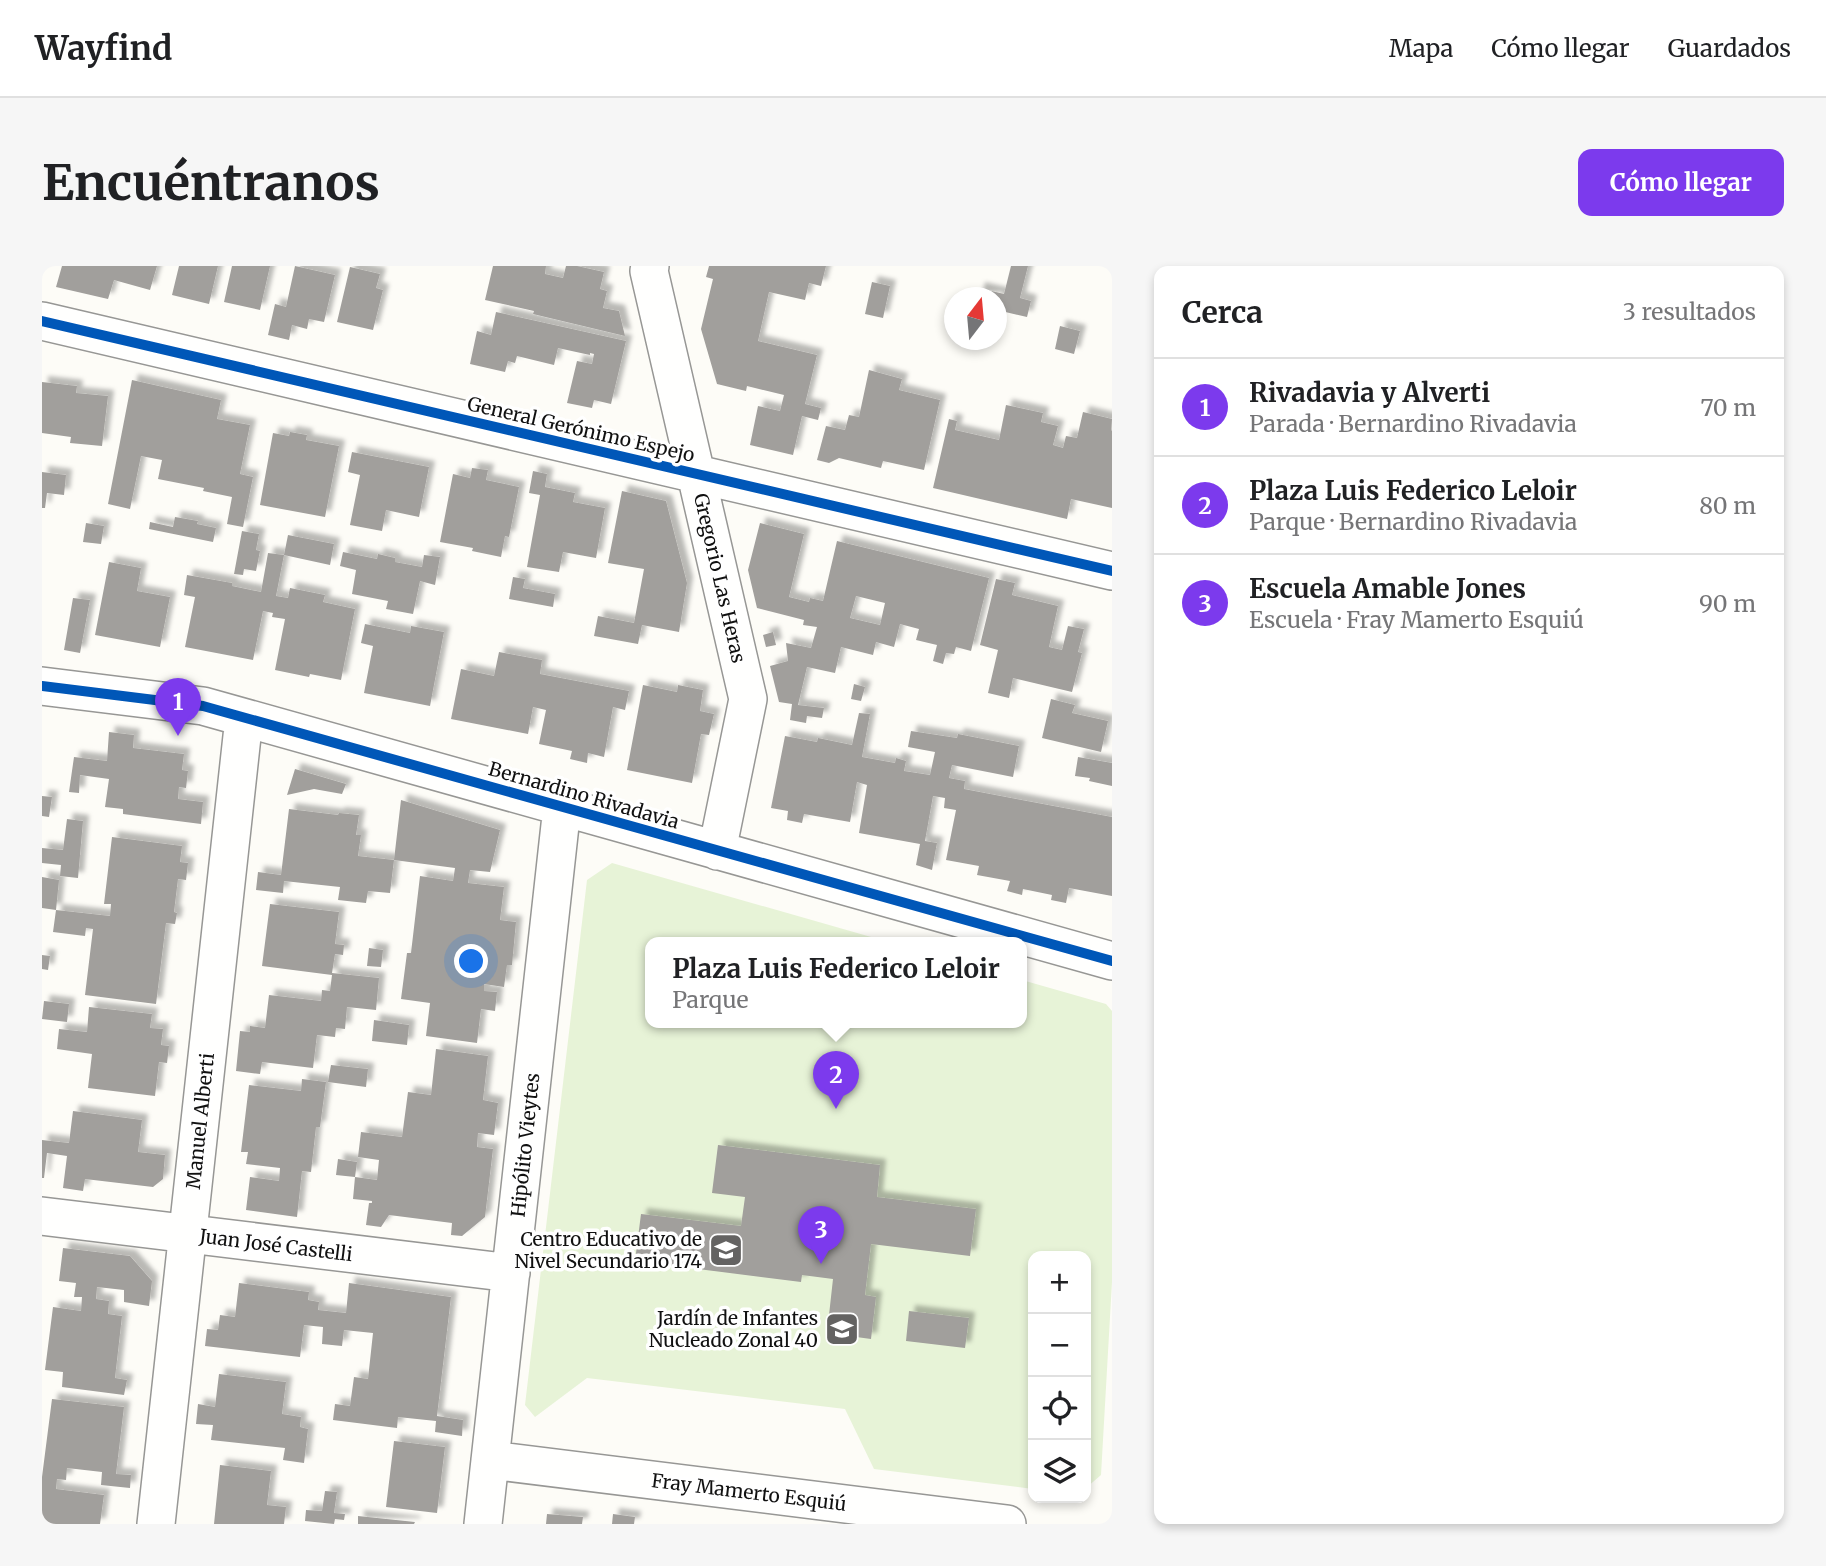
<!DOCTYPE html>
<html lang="es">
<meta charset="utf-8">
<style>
body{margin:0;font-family:Merriweather,serif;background:#f6f6f6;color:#202124}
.controls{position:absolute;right:21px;bottom:21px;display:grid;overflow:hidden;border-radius:14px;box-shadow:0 4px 10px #0003}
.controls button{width:63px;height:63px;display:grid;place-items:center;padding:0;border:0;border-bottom:2px solid #e0e0e0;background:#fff;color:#202124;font:35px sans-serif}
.compass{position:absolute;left:902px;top:21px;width:63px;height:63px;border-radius:50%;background:#fff;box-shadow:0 4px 10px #0003;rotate:16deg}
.you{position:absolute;left:430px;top:696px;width:24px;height:24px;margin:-18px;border:5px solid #fff;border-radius:50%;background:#1a73e8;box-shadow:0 0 0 10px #1a73e833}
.badge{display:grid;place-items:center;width:46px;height:46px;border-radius:50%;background:#7c3aed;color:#fff;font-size:23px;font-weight:700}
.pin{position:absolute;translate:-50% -58px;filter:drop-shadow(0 2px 4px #0008)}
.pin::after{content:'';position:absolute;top:37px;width:24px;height:21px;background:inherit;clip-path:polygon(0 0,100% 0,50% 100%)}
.popup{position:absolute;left:603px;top:671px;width:382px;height:91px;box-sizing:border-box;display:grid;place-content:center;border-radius:14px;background:#fff;filter:drop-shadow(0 2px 5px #0005);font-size:23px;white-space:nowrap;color:#757577}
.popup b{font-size:26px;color:#202124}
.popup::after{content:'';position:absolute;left:50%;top:100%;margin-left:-14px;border:14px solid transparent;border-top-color:#fff}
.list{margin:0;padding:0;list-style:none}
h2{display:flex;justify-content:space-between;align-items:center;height:91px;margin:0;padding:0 28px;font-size:30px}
h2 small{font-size:23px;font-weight:400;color:#757577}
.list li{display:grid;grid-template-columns:46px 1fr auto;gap:21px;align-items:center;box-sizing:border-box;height:98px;padding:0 28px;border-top:2px solid #e0e0e0}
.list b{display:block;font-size:26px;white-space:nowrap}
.list p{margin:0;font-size:23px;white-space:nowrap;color:#757577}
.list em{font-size:23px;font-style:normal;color:#757577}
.icon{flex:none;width:38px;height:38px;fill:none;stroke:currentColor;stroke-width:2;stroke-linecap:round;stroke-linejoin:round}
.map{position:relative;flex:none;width:1070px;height:1258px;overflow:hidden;border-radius:14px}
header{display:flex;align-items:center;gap:42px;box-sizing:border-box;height:98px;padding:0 35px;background:#fff;border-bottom:2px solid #e0e0e0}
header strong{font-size:33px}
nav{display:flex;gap:38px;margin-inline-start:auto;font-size:24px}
.intro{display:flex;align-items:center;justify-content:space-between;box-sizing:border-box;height:168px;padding:0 42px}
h1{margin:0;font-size:49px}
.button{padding:18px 32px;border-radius:14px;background:#7c3aed;color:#fff;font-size:24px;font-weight:700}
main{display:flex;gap:42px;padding:0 42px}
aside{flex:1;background:#fff;border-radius:14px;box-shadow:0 4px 10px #0003}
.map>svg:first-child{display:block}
.green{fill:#e7f3d7}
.building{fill:#a19f9c;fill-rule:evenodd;filter:url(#shadow)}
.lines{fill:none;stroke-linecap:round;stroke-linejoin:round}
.street-casing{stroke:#979795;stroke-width:40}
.street{stroke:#fffffe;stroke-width:37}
.cycleway-casing{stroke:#fff;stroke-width:15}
.cycleway{stroke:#0057b8;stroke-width:10}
.labels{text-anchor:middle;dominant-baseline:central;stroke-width:7;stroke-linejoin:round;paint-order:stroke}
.street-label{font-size:19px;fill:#111;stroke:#fff}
.poi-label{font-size:19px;fill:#111;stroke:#fff;text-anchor:end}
</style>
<header>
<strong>Wayfind</strong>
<nav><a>Mapa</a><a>Cómo llegar</a><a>Guardados</a></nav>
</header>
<div class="intro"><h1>Encuéntranos</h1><a class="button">Cómo llegar</a></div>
<main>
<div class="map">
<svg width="1070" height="1258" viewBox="0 0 1070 1258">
<defs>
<filter id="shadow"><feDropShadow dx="6" dy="-6" stdDeviation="2" flood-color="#0004"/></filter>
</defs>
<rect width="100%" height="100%" fill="#fdfcf7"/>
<path class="green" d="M570,597L850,677H608V757H980V714L1064,738L1070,745V1016L1059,1209L1044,1222V990H991V1223L832,1203L803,1143L545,1112L493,1151L483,1139L545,614Z"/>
<path class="building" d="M20,0H115L108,24L72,14L66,33L14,21Z
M137,0H176L167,38L130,29Z
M190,0H228L218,44L182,36Z
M253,0L293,9L282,56L267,53L265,63L250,59L247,74L226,69L233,38L244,41Z
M451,0H504L503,8L521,12L524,0H535L562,6L558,23L565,25L561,42L577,45L583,70L491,48L492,45L443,34Z
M667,0H784L779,20L767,17L763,34L727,26L716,75L775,89L763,138L779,142L776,154L760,150L751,189L708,179L716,140L738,145L742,129L705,120L704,125L675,118L659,63L671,13L664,11Z
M969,0H986L978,32L989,35L985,51L955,44V32H935L937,22L962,28Z
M308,1L338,8L334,22L341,24L331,64L295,56Z
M830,16L848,20L841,52L823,48Z
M454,46L584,75L569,138L552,134L550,142L525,137L535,95L550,98L552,88L548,87V89L516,82L512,99L475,90L473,97L466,95L463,106L428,98L435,65L449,69Z
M1018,60L1038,65L1032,88L1013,83Z
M827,104L860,113L857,124L898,134L882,204L841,195L839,202L797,192L787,197L775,194L784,160L803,164L807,149L817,151Z
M90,114L179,134L175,153L208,159L198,208L211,211L201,261L185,258L190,231L161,225L162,222L116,213L120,194L99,190L88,243L66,238Z
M0,116L35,120L34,127L66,130L60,180L28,177L29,171L0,167Z
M964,139L1001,147L999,156L1016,160L1011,179L1021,182L1024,170L1035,172L1041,146L1070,153L1069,164L1070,165V242L1029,233L1025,253L891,222L907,153L915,155L913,164L957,174Z
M248,166L265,169L264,174L297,180L283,251L218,239L231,167L247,170Z
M310,186L387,201L377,251L344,244L340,265L308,259L318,209L306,206Z
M430,202L446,204L444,214L477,221L467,271L463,270L459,291L430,285L431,282L398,276L411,208L428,212Z
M491,205L505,208L503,221L533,227L531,236L563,242L554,292L521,286L517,306L485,301L498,229L487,227Z
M0,206L24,209L22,229L5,227L3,242H0Z
M580,225L624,235L645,317L637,366L600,359L596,378L552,370L556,350L592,357L602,303L566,297Z
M133,251L156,255L155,258L174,262L171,276L107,263L108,256L131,261Z
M44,257L62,260L59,278L41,276Z
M718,257L762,268L747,331L767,336L768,332L781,335L795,275L947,312L929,385L914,381L912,388L904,387L901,398L891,395L895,379L874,374L877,363L858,358L852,381L834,376L831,389L799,381L793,407L765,401L756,439L782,442L780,452L765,450L764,457L748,454L750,438L737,436L728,400L746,395L744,377L769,382L775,361L761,359L762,354L715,342L706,304ZM814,330L843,337L838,359L808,352Z
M200,265L217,268L214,284L218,285L214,305L202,303L201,309L192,308Z
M246,269L292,278L288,299L242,289Z
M301,286L335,293L336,288L353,292V296L380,301L382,289L398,291L393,319L378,315L371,348L344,343L346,335L310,328L314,304L298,300Z
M226,287L242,289L234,330L246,332L248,322L283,329L281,336L313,343L299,414L268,408L267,411L233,404L243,353L230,351L231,347L221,345L211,394L143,381L153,331L142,329L145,309L190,317V320L219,326Z
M67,296L99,302L95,325L128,331L118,381L53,369Z
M471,311L483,313L481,322L513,328L511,341L467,333Z
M954,313L973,317L970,329L1016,340L1007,381L1020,384L1026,360L1042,363L1036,386L1040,387L1030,426L971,412L967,432L946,427L956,384L938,379Z
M31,332L48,334L38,387L22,384Z
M323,358L368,367L369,360L402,366L388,440L322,427L331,380L319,377Z
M731,366L734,379L724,381L721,369Z
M457,386L500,394L498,408L587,425L583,444L571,441L562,491L546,487L545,497L528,493L530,485L497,478L504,444L491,441L486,468L409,453L419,403L452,410Z
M812,418L823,421L819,435L809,433Z
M601,419L635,426L636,419L661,424L658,445L672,448L667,469L659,468L650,517L585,504Z
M1009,433L1033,439L1030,447L1066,455L1059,486L1000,472Z
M817,447L828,448L820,491L853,497L854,492L864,495L862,505L888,509L893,486L866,481L869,465L915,472L916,468L977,480L971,511L910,499L907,512L923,515L922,523L1070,551V630L1027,622L1024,637L1009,634L1010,629L981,623L980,629L965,625L968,615L935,609L937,600L904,594L914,544L902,542L903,532L891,530L883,575L895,577L890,604L874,599L878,578L817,567L825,519L815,516L808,556L762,548L760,557L745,554L746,545L729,542L743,470L775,476L776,472L810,479Z
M67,466L92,469L91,482L142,488L140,504L146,505L144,522L137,521L136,533L161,536L159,558L81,548V543L63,541L67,513L38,509L37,527L27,526L32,491L65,495Z
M1036,491L1070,497V520L1047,515L1048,512L1033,510Z
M253,503L304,518L300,528L272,523L245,529Z
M0,530L10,531L7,551L0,550Z
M359,534L458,564L448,606L428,604L426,617L462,621L458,654L474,656L470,699H465L462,721L442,718V725L455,726L453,745L439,743L435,777L384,770L388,737L359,733L365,687H369L378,610L411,615L413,602L352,594Z
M247,543L296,549L297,547L317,549L314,569H319L316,590L352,594L348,627L326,625L324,637L296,634L298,621L242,615L241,627L214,624L216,606L239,609Z
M25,553L41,555L36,612L18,610L19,599L0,597V582L21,584Z
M70,571L140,580L138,596L146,597L144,614L136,613L132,646L135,647L133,658L124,657L114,738L43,729L51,663L44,662L43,670L11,666L14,644L68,650L69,638H62Z
M0,611L17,614L14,644L0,642Z
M228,638L297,646L293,678L302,679L301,689L293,688L290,707L337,712L334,744L305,741L303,763L294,762L293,771L275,769L271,802L220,796L218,808L194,805L198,765L208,766V760L223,762L227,729L279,735L280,724L288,725L290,709L220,700Z
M327,682L341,684L339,701L325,700Z
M0,689L8,690L6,704L0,703Z
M2,735L27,738L25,756L0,753Z
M47,741L110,748L108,762L121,763L119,779L127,780L125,797L117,796L113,830L46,822L50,788L15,783L17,763L45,766Z
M332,754L367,759L365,779L330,775Z
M394,783L446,790L441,834L456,837L452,869L436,867L435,881L451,883L443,951L420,970L409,969L410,957L355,950L347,949L339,961L324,959L327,937H330V935L311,933L313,911L294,909L296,893L315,896L313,911L335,914L337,894L316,891L319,866L360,871L366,826L389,829Z
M289,799L326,803L324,821L286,816Z
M260,813L284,816L278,861H274L269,906L260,905L255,951L204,944L208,911L237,915L238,902L204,898L206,886H199L207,819L259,825Z
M31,845L100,854L96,886L123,889L121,913L111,921L43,913L41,925L21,922L25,890L5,887L2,912H0V874L27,877Z
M676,879L838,899L835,931L934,943L928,990L829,978L823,1029L834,1031L829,1073L785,1067L791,1013L760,1009L759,1016L593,995L599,948L699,960L703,931L670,927Z
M21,982L88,990L110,1015L107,1040L82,1036V1024L55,1021L54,1033L67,1035L66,1048L80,1050L73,1112L85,1114L82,1129L20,1121L21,1106L3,1104L11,1041L39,1045L40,1031H32L34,1017L17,1015Z
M197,1017L267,1026L266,1034L277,1036L276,1044L304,1047L307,1017L409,1031L395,1150L421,1154L420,1170L393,1166L394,1155L356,1151L355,1162L291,1154L293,1138L308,1140L312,1111L326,1113L331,1067L302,1064L300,1080L280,1078L281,1061L262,1059L258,1091L163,1080L165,1063L176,1064L178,1049L193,1051Z
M867,1045L927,1052L923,1082L864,1075Z
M177,1108L244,1116L240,1148L259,1151L258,1161L266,1163L262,1197L241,1194L243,1182L169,1174L171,1159L154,1158L156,1138L173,1141Z
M10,1133L82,1141L74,1208L89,1209L88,1222L59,1219L60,1206L25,1202L24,1214L15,1213L14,1223L62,1229L58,1258H0V1211Z
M352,1175L403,1181L395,1247L344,1241Z
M178,1199L229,1205L225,1239L244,1241L242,1258H172Z
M283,1225L295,1226L292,1247L303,1248L302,1254L293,1253L292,1258L263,1255L264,1244L280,1245Z
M505,1248L541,1251L540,1258H504Z
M571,1248L593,1251L592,1258H570Z
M316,1250L373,1256L372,1258H316Z"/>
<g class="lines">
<g class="street-casing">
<path id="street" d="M608,0L607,5L706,433L675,585
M0,55L1070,305
M0,420L161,440L1070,695
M0,950L469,1007
M448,1194L965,1258
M114,1258L202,452
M441,1258L520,541"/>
</g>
<use href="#street" class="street"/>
<g class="cycleway-casing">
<path id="cycleway" d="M0,55L1070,305
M0,420L161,440L1070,695"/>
</g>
<use href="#cycleway" class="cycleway"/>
</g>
<defs>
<g id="school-square" transform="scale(1.75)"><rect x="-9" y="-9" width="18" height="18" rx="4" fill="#646362" stroke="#fff"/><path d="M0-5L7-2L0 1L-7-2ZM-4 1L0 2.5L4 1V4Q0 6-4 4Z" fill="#fff"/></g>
</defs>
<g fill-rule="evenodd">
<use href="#school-square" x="684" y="984"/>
<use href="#school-square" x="800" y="1063"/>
</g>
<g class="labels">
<g class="street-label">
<text transform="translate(539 163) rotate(13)">General Gerónimo Espejo</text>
<text transform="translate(678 312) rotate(77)">Gregorio Las Heras</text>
<text transform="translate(542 529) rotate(16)">Bernardino Rivadavia</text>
<text transform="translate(158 855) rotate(-84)">Manuel Alberti</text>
<text transform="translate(483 879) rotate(-84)">Hipólito Vieytes</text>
<text transform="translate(234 979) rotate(7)">Juan José Castelli</text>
<text transform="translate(707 1226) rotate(7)">Fray Mamerto Esquiú</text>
</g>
<g class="poi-label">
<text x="660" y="973">Centro Educativo de<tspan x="660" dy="22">Nivel Secundario 174</tspan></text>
<text x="776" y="1052">Jardín de Infantes<tspan x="776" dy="22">Nucleado Zonal 40</tspan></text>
</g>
</g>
</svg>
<div class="controls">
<button>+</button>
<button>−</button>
<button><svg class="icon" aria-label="locate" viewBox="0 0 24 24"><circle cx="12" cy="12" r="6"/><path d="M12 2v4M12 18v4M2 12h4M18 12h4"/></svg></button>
<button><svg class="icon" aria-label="layers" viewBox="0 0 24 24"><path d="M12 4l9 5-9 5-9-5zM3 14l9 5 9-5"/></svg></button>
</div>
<svg class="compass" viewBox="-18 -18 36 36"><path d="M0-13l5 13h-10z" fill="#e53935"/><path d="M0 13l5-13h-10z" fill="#757577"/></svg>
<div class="you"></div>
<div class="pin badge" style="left:136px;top:470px">1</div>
<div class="pin badge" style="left:794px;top:843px">2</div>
<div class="popup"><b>Plaza Luis Federico Leloir</b>Parque</div>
<div class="pin badge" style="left:779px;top:998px">3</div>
</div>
<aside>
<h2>Cerca<small>3 resultados</small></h2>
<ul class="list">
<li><span class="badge">1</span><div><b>Rivadavia y Alverti</b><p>Parada · Bernardino Rivadavia</p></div><em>70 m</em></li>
<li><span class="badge">2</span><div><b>Plaza Luis Federico Leloir</b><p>Parque · Bernardino Rivadavia</p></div><em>80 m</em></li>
<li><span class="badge">3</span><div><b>Escuela Amable Jones</b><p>Escuela · Fray Mamerto Esquiú</p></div><em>90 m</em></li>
</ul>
</aside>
</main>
